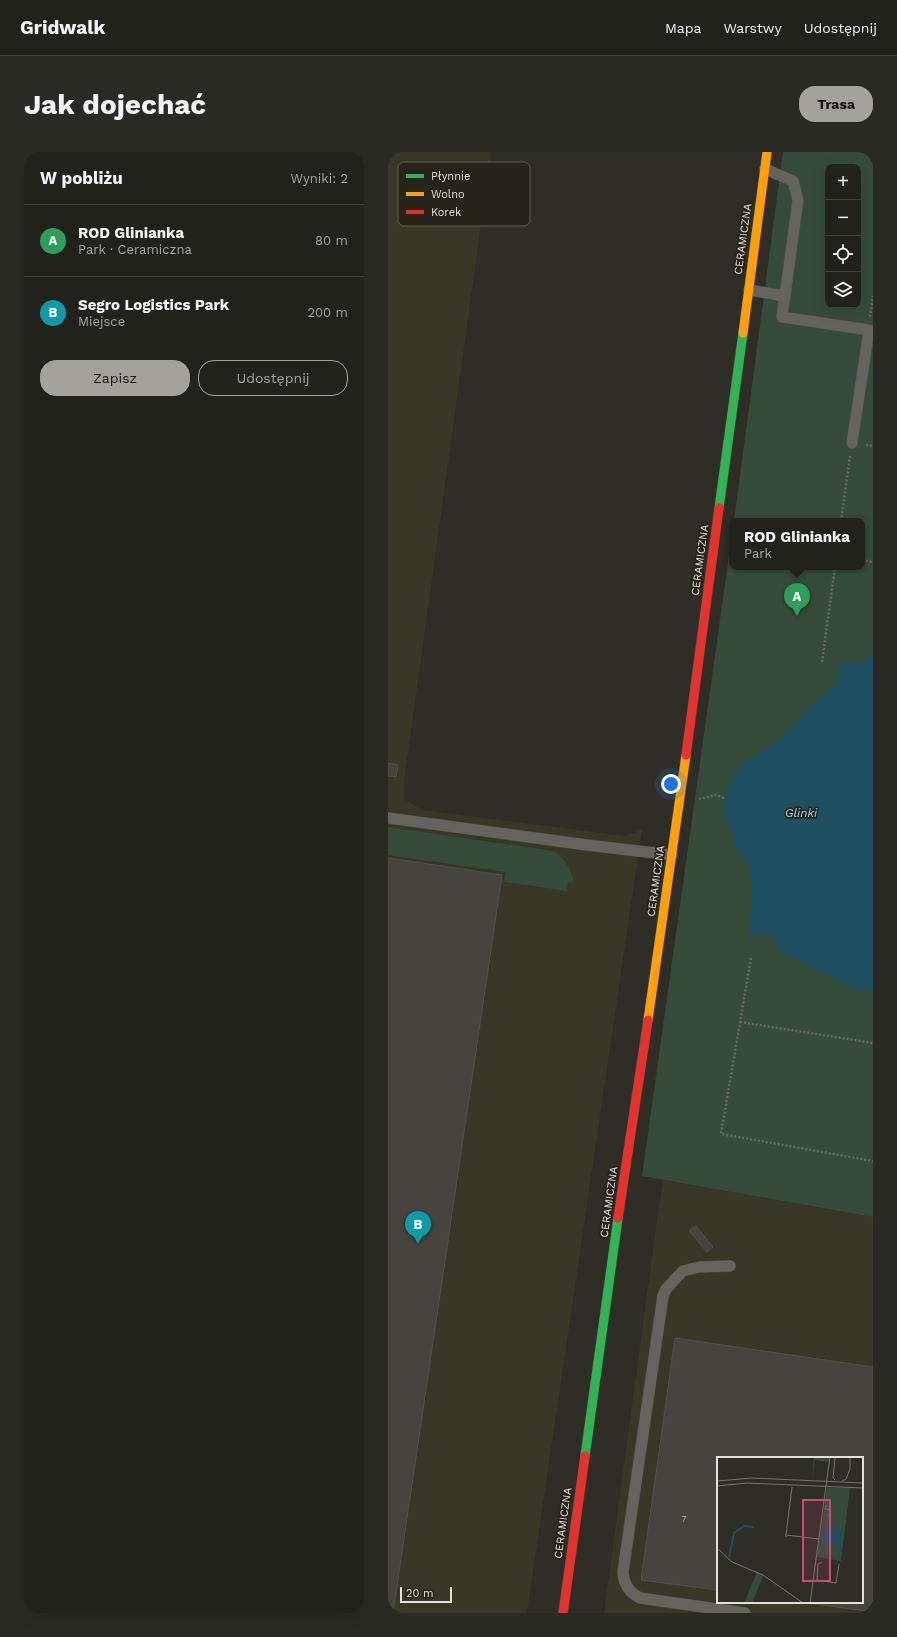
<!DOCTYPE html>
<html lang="pl">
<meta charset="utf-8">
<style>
body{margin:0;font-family:"Work Sans",sans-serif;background:#2a2a25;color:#f1f3f6}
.controls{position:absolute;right:12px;top:12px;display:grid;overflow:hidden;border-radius:8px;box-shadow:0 4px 16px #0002}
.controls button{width:36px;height:36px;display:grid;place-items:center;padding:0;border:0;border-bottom:1px solid #3f3f3b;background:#22221c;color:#f1f3f6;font:20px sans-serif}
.scale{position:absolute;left:12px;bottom:10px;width:52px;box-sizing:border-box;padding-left:4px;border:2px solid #e3e2da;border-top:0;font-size:11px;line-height:14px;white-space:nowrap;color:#e3e2da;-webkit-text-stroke:3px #272519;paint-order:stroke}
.you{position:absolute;left:283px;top:632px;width:14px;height:14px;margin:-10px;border:3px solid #fff;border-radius:50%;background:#1a73e8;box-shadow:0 0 0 6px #1a73e833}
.badge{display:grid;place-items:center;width:26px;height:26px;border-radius:50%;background:#a4a39b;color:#fff;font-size:13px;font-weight:700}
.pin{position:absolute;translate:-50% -33px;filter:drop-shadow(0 1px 2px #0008)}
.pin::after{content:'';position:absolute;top:21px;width:14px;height:12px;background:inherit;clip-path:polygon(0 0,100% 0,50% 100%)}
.popup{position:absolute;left:341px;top:366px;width:136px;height:52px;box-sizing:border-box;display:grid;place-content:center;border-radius:8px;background:#22221c;filter:drop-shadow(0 1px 3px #0005);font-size:13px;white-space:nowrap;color:#a2a4a3}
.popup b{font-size:15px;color:#f1f3f6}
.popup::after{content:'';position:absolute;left:50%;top:100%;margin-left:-8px;border:8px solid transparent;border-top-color:#22221c}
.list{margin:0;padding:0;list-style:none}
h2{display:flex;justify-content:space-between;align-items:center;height:52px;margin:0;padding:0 16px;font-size:17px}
h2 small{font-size:13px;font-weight:400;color:#a2a4a3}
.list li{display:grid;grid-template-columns:26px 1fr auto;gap:12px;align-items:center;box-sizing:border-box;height:72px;padding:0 16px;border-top:1px solid #3f3f3b}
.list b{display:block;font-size:15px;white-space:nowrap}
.list p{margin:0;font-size:13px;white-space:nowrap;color:#a2a4a3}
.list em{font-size:13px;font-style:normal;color:#a2a4a3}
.actions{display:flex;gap:8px;padding:12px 16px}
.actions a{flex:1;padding:9px 0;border:1px solid #a4a39b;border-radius:16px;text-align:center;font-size:14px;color:#a4a39b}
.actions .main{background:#a4a39b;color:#111}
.icon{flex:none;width:22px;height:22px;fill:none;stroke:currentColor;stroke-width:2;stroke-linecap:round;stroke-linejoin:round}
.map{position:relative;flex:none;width:485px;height:1461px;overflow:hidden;border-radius:16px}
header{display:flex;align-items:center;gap:24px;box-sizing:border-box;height:56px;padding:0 20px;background:#22221c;border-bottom:1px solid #3f3f3b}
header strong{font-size:19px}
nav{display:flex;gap:22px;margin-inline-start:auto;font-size:14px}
.intro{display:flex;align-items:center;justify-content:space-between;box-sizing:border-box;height:96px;padding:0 24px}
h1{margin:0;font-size:28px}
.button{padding:10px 18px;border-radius:16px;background:#a4a39b;color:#111;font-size:14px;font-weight:700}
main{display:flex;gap:24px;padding:0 24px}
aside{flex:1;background:#22221c;border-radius:16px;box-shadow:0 4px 16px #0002}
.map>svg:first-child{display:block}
.built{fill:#393725;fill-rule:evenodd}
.green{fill:#364c3b;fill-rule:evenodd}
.water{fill:#1e5062}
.building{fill:#46443e;stroke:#53514b}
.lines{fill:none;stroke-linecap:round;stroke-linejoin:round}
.lane-casing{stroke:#4b4a44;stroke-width:12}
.fast-casing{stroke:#4b4a44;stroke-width:10}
.slow-casing{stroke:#4b4a44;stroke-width:10}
.jam-casing{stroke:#4b4a44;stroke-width:10}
.path{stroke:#696862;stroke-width:2.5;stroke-dasharray:2 2;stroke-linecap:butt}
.lane{stroke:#64635d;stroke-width:11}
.fast{stroke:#30b455;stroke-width:9}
.slow{stroke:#ff9f0a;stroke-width:9}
.jam{stroke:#e5322d;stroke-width:9}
.labels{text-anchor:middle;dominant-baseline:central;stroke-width:3.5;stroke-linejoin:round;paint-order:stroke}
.number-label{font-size:9px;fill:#bcbab3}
.street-label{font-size:11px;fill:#e3e2da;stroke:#272519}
.water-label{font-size:12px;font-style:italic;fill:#9adbf9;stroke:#272519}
.inset-river{fill:none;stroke:#1e5062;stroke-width:2}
.inset-road{fill:none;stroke:#76756e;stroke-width:1}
.view{fill:#ca4a7b;fill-opacity:0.15;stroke:#ca4a7b;stroke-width:2}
.inset-edge{fill:none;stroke:#e3e2da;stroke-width:2}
.key{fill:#272519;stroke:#5f5e53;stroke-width:1}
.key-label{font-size:11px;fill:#e3e2da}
</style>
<header>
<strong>Gridwalk</strong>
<nav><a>Mapa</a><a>Warstwy</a><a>Udostępnij</a></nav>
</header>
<div class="intro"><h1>Jak dojechać</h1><a class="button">Trasa</a></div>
<main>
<aside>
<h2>W pobliżu<small>Wyniki: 2</small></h2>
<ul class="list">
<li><span class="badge" style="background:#2e9e5b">A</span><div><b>ROD Glinianka</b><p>Park · Ceramiczna</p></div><em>80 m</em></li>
<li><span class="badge" style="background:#0f9aa8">B</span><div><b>Segro Logistics Park</b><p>Miejsce</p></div><em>200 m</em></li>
</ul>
<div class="actions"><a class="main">Zapisz</a><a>Udostępnij</a></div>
</aside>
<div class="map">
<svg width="485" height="1461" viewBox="0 0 485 1461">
<rect width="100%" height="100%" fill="#2e2d26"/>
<path class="built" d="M0,0H103L16,630V647L34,658L236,684L254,678L139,1461H0Z
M275,1028L485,1065V1461H216L268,1075ZM330,1306H474V1450H330Z"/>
<path class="green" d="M395,0H485V1065L254,1024L344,382V415H474V369H346ZM440,15H470V153H440Z
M0,675L166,699C176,706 185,718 185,731L180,730L179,739L116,730L118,720L0,703Z"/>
<path class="water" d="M482,504L485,505V837L471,838L438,823L392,799L385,782H362L364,722L349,696L335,657L339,634L356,610L386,592L431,546L449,532L452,509L460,511L476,510Z"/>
<path class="building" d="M0,611L10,613L8,625L0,624Z
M0,706L114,723L5,1461H0Z
M308,1074L325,1095L319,1100L301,1079Z
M287,1186L485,1215V1460L412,1450H474V1306H330V1438L253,1428Z"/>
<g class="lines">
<g class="lane-casing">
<path id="lane" d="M377,17L405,29L410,48L394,165L481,178L464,291
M361,138L397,144
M0,666L199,693L284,703
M342,1114L311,1115L295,1119L278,1137L275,1144L235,1420C236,1433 241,1440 252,1446L357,1461"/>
</g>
<g class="fast-casing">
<path id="fast" d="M331,356L355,181
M197,1304L230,1066"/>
</g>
<g class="slow-casing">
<path id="slow" d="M355,181L379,0
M260,868L298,603"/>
</g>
<g class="jam-casing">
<path id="jam" d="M298,603L331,356
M230,1066L260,868
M175,1461L197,1304"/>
</g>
<path class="path" d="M482,165L485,144
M478,293L485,294
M453,369L462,304
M474,408L485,410
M434,510L447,415
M311,647L329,643L337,647
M363,806L333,982L485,1009
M352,870L485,891"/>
<use href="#lane" class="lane"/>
<use href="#fast" class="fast"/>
<use href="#slow" class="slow"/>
<use href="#jam" class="jam"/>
</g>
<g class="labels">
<g class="number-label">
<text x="296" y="1367">7</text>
</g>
<g class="street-label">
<text transform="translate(355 87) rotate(-82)">CERAMICZNA</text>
<text transform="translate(312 408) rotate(-82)">CERAMICZNA</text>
<text transform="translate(268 729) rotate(-82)">CERAMICZNA</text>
<text transform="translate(221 1050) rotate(-82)">CERAMICZNA</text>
<text transform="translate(175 1371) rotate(-82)">CERAMICZNA</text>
</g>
<g class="water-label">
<text x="413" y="661">Glinki</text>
</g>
</g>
<g transform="translate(329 1305)">
<rect width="146" height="146" fill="#2e2d26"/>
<path d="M97,0H112L111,5L98,3L95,23ZM110,31H133L124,104L100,100ZM40,115L46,119L35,146H27Z" fill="#364c3b"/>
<path d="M111,71L126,73L122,103L120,87L112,89L106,86L105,78Z" fill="#1e5062"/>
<path class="inset-river" d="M12,100L17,76L27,69L37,70"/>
<path class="inset-road" d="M118,23L116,21L118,1M0,24L35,21L146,26M125,24L129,22L133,12V0M0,29L30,26L146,31M109,48L108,52L113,53L112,59M69,78L75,30M69,80V78L102,82M0,91L15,105L46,118L86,146M105,105L101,107L100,123L119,126L122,107M93,146L113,0"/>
<path class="view" d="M86,43H113V124H86Z"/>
<rect width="146" height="146" class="inset-edge"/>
</g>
<rect x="10" y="10" width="132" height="64" rx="6" class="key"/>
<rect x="18" y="22" width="18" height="4" fill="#30b455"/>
<rect x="18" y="40" width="18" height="4" fill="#ff9f0a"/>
<rect x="18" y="58" width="18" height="4" fill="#e5322d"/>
<g class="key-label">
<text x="43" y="28">Płynnie</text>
<text x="43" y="46">Wolno</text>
<text x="43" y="64">Korek</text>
</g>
</svg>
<div class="controls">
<button>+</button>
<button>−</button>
<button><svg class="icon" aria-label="locate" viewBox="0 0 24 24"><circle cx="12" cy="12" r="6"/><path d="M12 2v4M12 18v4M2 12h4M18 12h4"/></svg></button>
<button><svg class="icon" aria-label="layers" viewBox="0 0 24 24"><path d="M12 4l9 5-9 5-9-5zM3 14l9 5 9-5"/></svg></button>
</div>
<div class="scale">20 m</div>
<div class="you"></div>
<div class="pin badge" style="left:409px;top:464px;background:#2e9e5b">A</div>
<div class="popup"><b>ROD Glinianka</b>Park</div>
<div class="pin badge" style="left:30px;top:1092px;background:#0f9aa8">B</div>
</div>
</main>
